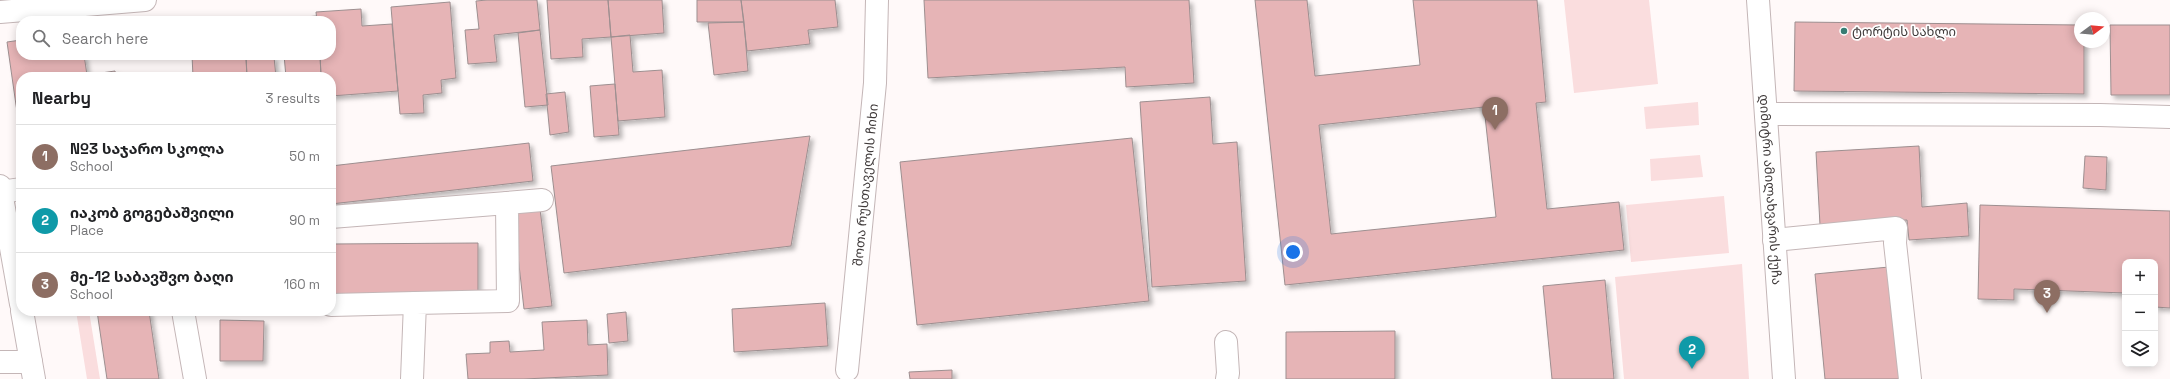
<!DOCTYPE html>
<meta charset="utf-8">
<style>
body{margin:0;font-family:"Space Grotesk","Noto Sans Georgian",sans-serif;background:#f2f2f2;color:#202124}
.controls{position:absolute;right:12px;bottom:12px;display:grid;overflow:hidden;border-radius:8px;box-shadow:0 2px 10px #0003}
.controls button{width:36px;height:36px;display:grid;place-items:center;padding:0;border:0;border-bottom:1px solid #e0e0e0;background:#fff;color:#202124;font:20px sans-serif}
.compass{position:absolute;left:2074px;top:12px;width:36px;height:36px;border-radius:50%;background:#fff;box-shadow:0 2px 10px #0003;rotate:74deg}
.you{position:absolute;left:1293px;top:252px;width:14px;height:14px;margin:-10px;border:3px solid #fff;border-radius:50%;background:#1a73e8;box-shadow:0 0 0 6px #1a73e833}
.badge{display:grid;place-items:center;width:26px;height:26px;border-radius:50%;background:#0f766e;color:#fff;font-size:13px;font-weight:700}
.pin{position:absolute;translate:-50% -33px;filter:drop-shadow(0 1px 2px #0008)}
.pin::after{content:'';position:absolute;top:21px;width:14px;height:12px;background:inherit;clip-path:polygon(0 0,100% 0,50% 100%)}
.list{margin:0;padding:0;list-style:none}
h2{display:flex;justify-content:space-between;align-items:center;height:52px;margin:0;padding:0 16px;font-size:17px}
h2 small{font-size:13px;font-weight:400;color:#757577}
.list li{display:grid;grid-template-columns:26px 1fr auto;gap:12px;align-items:center;box-sizing:border-box;height:64px;padding:0 16px;border-top:1px solid #e0e0e0}
.list b{display:block;font-size:15px;white-space:nowrap}
.list p{margin:0;font-size:13px;white-space:nowrap;color:#757577}
.list em{font-size:13px;font-style:normal;color:#757577}
.icon{flex:none;width:22px;height:22px;fill:none;stroke:currentColor;stroke-width:2;stroke-linecap:round;stroke-linejoin:round}
.map{position:relative;flex:none;width:2170px;height:379px;overflow:hidden}
.search{position:absolute;background:#fff;box-shadow:0 2px 10px #0003;left:16px;top:16px;width:320px;height:44px;display:flex;align-items:center;gap:10px;box-sizing:border-box;padding:0 14px;border-radius:16px;color:#757577;font-size:15px}
.panel{position:absolute;background:#fff;box-shadow:0 2px 10px #0003;left:16px;top:72px;width:320px;height:244px;border-radius:16px}
.map>svg:first-child{display:block}
.green{fill:#faddde}
.building{fill:#e6b4b6;stroke:#9d8f90;fill-rule:evenodd;filter:url(#shadow)}
.lines{fill:none;stroke-linecap:round;stroke-linejoin:round}
.minor-casing{stroke:#c4b6b7;stroke-width:24}
.minor{stroke:#fff;stroke-width:22}
.poi-dot{fill:#367c73;stroke:#fff;stroke-width:1.5}
.labels{text-anchor:middle;dominant-baseline:central;stroke-width:3.5;stroke-linejoin:round;paint-order:stroke}
.poi-label{font-size:13px;fill:#403b3b;stroke:#fff;text-anchor:start}
.street-label{font-size:13px;fill:#403b3b;stroke:#fff}
</style>
<div class="map">
<svg width="2170" height="379" viewBox="0 0 2170 379">
<defs>
<filter id="shadow"><feDropShadow dx="3.5" dy="3.5" stdDeviation="2" flood-color="#0004"/></filter>
</defs>
<rect width="100%" height="100%" fill="#fff9f9"/>
<path class="green" d="M1564,0H1649L1658,84L1574,93Z
M1698,102L1699,125L1646,129L1644,107Z
M1700,155L1703,177L1651,181L1650,159Z
M1724,196L1729,253L1631,262L1626,205Z
M1742,264L1749,379H1624L1615,277Z
M76,311H89L100,379H87Z"/>
<path class="building" d="M487,0H537L540,30L494,35L497,62L468,64L465,30L479,29L476,1Z
M547,0H608L611,37L582,39L583,57L551,59Z
M608,0H662L664,33L611,37Z
M697,0H741L744,22H697Z
M741,0H835L838,27L808,30L810,44L747,51Z
M924,0H1189L1194,83L1126,87L1125,67L928,78Z
M1255,0H1307L1315,76L1420,65L1413,0H1537L1546,102L1536,103L1547,209L1619,202L1624,250L1285,285ZM1484,107L1496,217L1331,234L1319,125Z
M450,2L456,78L441,80L442,93L423,95L424,113L400,114L391,7Z
M361,9L362,26L392,24L398,91L331,96V77H321L320,55H331V21H317L316,12Z
M317,16V21H281V19Z
M744,22L748,71L714,75L708,23Z
M1795,22L2080,25V42H2084V94L1794,91Z
M2110,25H2170V95H2111Z
M540,30L548,105L525,107L518,33Z
M630,35L633,72L662,70L665,117L618,121L611,37Z
M21,40V55H84L87,75L115,71L116,77H21V104L16,105L7,42Z
M192,55H246L247,77H193Z
M284,55H320L321,75L286,77Z
M274,57L276,77H247L246,59Z
M615,84L619,135L594,137L590,86Z
M565,92L569,132L550,135L546,94Z
M1210,97L1213,144L1237,142L1246,281L1152,287L1140,102Z
M21,104V136L16,105Z
M810,136L791,246L564,273L551,166Z
M1132,138L1149,301L917,325L900,162Z
M529,143L533,181L331,204V166Z
M1919,146L1922,207L1967,203L1969,236L1909,240L1907,220L1820,225L1816,152Z
M2085,156L2107,157L2106,190L2083,188Z
M1980,205L2170,211V308L2155,307V262H2125V293L2014,289V300L1978,299Z
M540,209L552,306L524,309L513,212Z
M478,243V298H331V244Z
M1889,267L1899,379H1825L1815,274Z
M1605,280L1614,379H1552L1543,286Z
M825,303L828,346L734,352L732,309Z
M97,311H149L159,379H107Z
M626,312L628,341L609,343L607,314Z
M220,320L264,321L263,361H220Z
M587,320L588,345L607,344L608,375L524,379H468L466,354L490,353V342L509,341L510,352L544,350L542,322Z
M1395,331V379H1286V332Z
M952,370V379H910L909,372Z"/>
<g class="lines">
<g class="minor-casing">
<g id="minor">
<path id="s1" d="M1758,0L1784,379"/>
<path d="M0,12L145,0"/>
<path d="M1766,114L2100,115L2170,117"/>
<path d="M0,186L21,304"/>
<path d="M1,192L21,189"/>
<path d="M331,217L507,203"/>
<path d="M1774,240L1896,228L1895,243L1910,379"/>
<path d="M331,305L415,303"/>
<path d="M22,311L34,379"/>
<path d="M183,311L195,379"/>
<path d="M1226,342L1228,373L1227,379"/>
<path d="M0,362H31"/>
<path id="s2" d="M847,370L875,83L877,0"/>
<path d="M412,379L415,303L508,301L507,203L542,200"/>
</g>
</g>
<use href="#minor" class="minor"/>
</g>
<circle class="poi-dot" cx="1844" cy="31" r="4"/>
<g class="labels">
<g class="poi-label">
<text x="1852" y="31">ტორტის სახლი</text>
</g>
<g class="street-label">
<text stroke="none"><textPath href="#s2" startOffset="186">შოთა რუსთაველის ჩიხი</textPath></text>
<text stroke="none"><textPath href="#s1" startOffset="190">დიმიტრი ამილახვარის ქუჩა</textPath></text>
</g>
</g>
</svg>
<div class="controls">
<button>+</button>
<button>−</button>
<button><svg class="icon" aria-label="layers" viewBox="0 0 24 24"><path d="M12 4l9 5-9 5-9-5zM3 14l9 5 9-5"/></svg></button>
</div>
<svg class="compass" viewBox="-18 -18 36 36"><path d="M0-13l5 13h-10z" fill="#e53935"/><path d="M0 13l5-13h-10z" fill="#757577"/></svg>
<div class="you"></div>
<div class="pin badge" style="left:1495px;top:130px;background:#8d6e63">1</div>
<div class="pin badge" style="left:1692px;top:369px;background:#0f9aa8">2</div>
<div class="pin badge" style="left:2047px;top:313px;background:#8d6e63">3</div>
<div class="search"><svg class="icon" aria-label="search" viewBox="0 0 24 24"><circle cx="10" cy="10" r="6"/><path d="M15 15l6 6"/></svg>Search here</div>
<section class="panel">
<h2>Nearby<small>3 results</small></h2>
<ul class="list">
<li><span class="badge" style="background:#8d6e63">1</span><div><b>№3 საჯარო სკოლა</b><p>School</p></div><em>50 m</em></li>
<li><span class="badge" style="background:#0f9aa8">2</span><div><b>იაკობ გოგებაშვილი</b><p>Place</p></div><em>90 m</em></li>
<li><span class="badge" style="background:#8d6e63">3</span><div><b>მე-12 საბავშვო ბაღი</b><p>School</p></div><em>160 m</em></li>
</ul>
</section>
</div>
